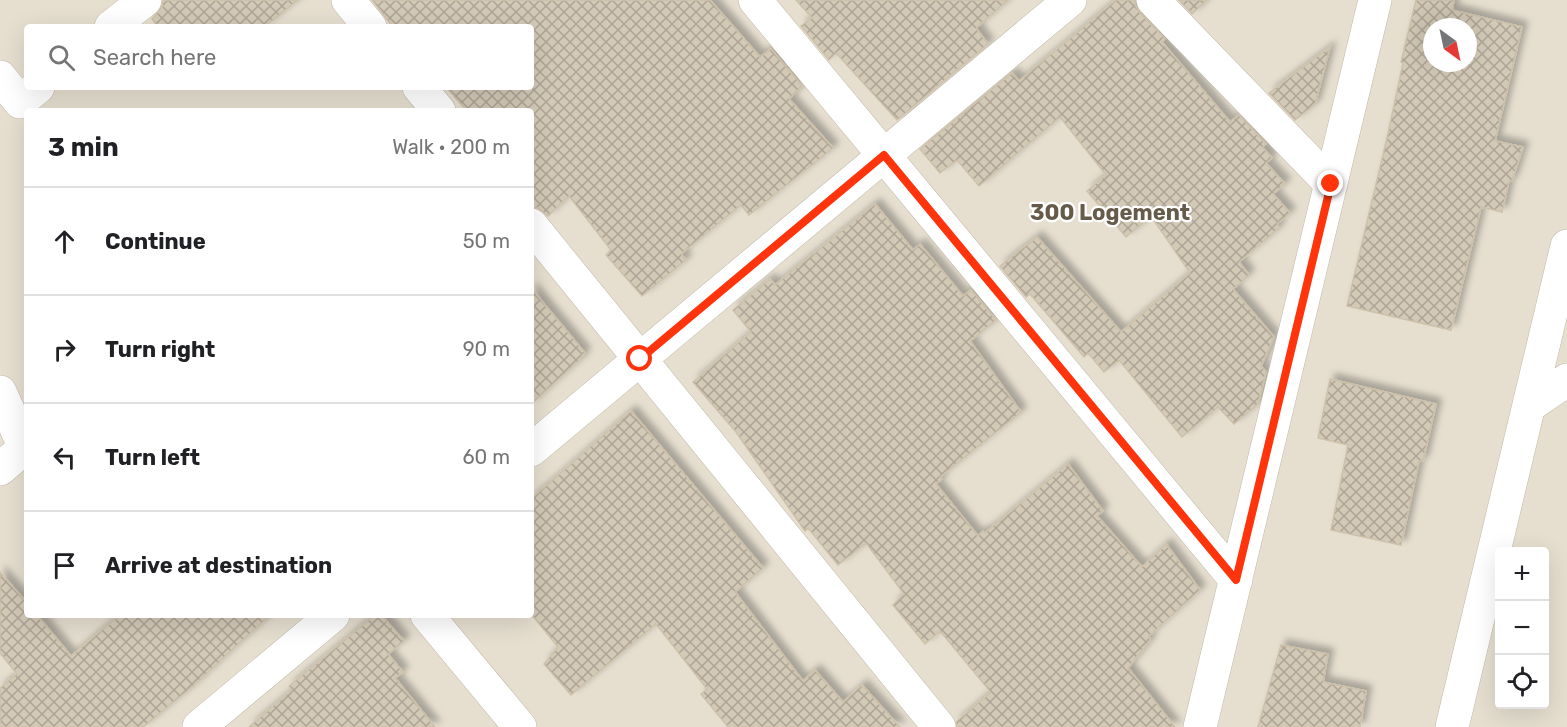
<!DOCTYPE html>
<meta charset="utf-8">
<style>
body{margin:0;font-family:Rubik,sans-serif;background:#f2f2f2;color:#202124}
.controls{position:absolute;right:18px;bottom:18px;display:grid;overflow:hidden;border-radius:6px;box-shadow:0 6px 24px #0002}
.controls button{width:54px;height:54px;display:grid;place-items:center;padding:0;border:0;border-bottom:2px solid #e0e0e0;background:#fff;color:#202124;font:30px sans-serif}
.compass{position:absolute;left:1423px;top:18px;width:54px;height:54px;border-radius:50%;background:#fff;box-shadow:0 6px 24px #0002;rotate:147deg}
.stop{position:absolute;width:18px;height:18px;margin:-14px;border:4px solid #ff340c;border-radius:50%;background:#fff}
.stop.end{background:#ff340c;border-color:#fff;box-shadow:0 2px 6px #0008}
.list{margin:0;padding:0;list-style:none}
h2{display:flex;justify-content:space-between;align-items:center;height:78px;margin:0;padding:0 24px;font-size:26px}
h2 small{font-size:20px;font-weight:400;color:#757577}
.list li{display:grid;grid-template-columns:39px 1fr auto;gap:18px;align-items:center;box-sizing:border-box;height:108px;padding:0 24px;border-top:2px solid #e0e0e0}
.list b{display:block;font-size:22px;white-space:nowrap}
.list em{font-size:20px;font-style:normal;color:#757577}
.icon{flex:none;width:33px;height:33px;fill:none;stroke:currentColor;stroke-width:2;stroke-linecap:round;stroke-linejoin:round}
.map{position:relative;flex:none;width:1567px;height:727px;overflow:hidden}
.search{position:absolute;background:#fff;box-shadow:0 6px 24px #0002;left:24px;top:24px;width:510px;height:66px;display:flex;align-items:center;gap:15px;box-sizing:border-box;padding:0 21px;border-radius:6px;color:#757577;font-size:22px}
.panel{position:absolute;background:#fff;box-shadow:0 6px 24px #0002;left:24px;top:108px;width:510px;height:510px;border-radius:6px}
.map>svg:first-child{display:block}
.residential{fill:#e6dfd0;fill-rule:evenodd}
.building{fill:url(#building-cross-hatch);stroke:#cec1aa;stroke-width:1.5;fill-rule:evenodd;filter:url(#shadow)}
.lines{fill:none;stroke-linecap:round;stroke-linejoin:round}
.street-casing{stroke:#c0b8a8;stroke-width:34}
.street{stroke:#fff;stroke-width:33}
.route{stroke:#ff340c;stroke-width:8}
.labels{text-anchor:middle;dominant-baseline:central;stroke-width:4.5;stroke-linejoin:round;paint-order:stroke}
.quarter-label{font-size:22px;font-weight:bold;fill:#665b4a;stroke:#fff}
</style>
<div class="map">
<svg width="1567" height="727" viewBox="0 0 1567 727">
<defs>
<pattern id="building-cross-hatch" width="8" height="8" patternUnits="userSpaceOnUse" patternTransform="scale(1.5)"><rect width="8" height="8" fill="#d3c9b7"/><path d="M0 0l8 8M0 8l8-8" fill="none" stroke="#ada495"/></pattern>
<filter id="shadow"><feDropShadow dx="5.5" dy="-5.5" stdDeviation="3" flood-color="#0004"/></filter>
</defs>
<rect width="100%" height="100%" fill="#f2ede2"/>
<path class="residential" d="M0,0H1567V727H0ZM27,27H531V87H27ZM1432,27H1468V63H1432ZM27,111H531V615H27ZM1500,552H1544V704H1500Z"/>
<path class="building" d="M163,0H298L264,27H158L152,19L162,7Z
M372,0H710L760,57L771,49L802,86L789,99L833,148L749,215L741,205L681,254L686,260L642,296L606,255L611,250L569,196L548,216L538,208L531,207V111H467L446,87H531V27H393Z
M796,0H1008L976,28L988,44L897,120L836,53L829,60L801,26L812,18Z
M1116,0H1135V5L1140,13L1165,39L1162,42L1230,122L1239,115L1266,144L1262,147L1272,158L1266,163L1285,184L1273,194L1290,213L1277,224L1279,228L1239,262L1249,275L1233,289L1274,337L1261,366L1266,372L1258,404L1234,424L1218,407L1182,437L1119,360L1104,372L1088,353L1084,357L1030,294L1026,297L1000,266L1037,237L1121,332L1190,273L1151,216L1126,237L1087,191L1106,175L1060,117L979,186L957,160L940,173L920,149L1012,73L1019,81Z
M1179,0H1207L1192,14Z
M1416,0H1454L1452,10L1522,27L1495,141L1523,147L1512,181H1509L1502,212L1481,207L1451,330L1347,306L1387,138L1403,63L1401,62ZM1432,27H1468V63H1432Z
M1330,47L1315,104L1295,120L1269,93Z
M875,204L913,250L920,244L963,296L971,290L996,320L970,341L1021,412L940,477L942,479L936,484L978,536L983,531L985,533L1068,464L1103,511L1097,516L1142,567L1166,544L1200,590L1149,636L1150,640L1128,668L1175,727H957L956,722L990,693L989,690L940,631L925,644L893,605L904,594L866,543L838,565L808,528L805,531L736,432L693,382L751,332L733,310L770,279L775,285Z
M531,288L585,353L582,355L583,357L531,404Z
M1330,379L1436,404L1423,461H1419L1401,545L1331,530L1348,445L1318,438Z
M631,411L763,568L735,592L803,681L815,670L843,702L862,685L900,727H728L701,694L707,689L656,624L571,695L544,664L558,647L531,614V499Z
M0,572L27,603V615H37L71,656L120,615H270L192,687L143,727H0V688L17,674L0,653Z
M375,615H381L404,641L388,654L403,672L395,678L435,727H249L292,690L289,686Z
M1281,645L1328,654L1323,682L1366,691L1360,727H1258Z"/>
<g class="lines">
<g class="street-casing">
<path id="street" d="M348,0L370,27
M755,0L1236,580
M1153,0L1331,184
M111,27L145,0
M0,77L20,102L38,87
M419,87L439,111
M531,225L939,727
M0,392L25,448
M1529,406L1567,380
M531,450L1070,0
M0,469L27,446
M427,615L520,727
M199,727L333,615
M1200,727L1375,0
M1452,727L1567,246"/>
</g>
<use href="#street" class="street"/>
</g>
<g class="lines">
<path class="route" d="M640,359L884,155L1236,580L1331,184"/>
</g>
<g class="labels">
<g class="quarter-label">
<text x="1110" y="212">300 Logement</text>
</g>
</g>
</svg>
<div class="controls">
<button>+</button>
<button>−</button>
<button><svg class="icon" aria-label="locate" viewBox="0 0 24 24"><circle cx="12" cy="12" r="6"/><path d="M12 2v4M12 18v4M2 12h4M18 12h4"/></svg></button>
</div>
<svg class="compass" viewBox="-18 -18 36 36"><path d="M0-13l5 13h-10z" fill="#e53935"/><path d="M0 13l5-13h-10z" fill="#757577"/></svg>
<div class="stop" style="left:640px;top:359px"></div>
<div class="stop end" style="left:1331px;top:184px"></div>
<div class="search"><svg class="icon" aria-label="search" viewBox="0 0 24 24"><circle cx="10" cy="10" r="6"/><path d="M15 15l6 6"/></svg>Search here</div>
<section class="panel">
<h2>3 min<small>Walk · 200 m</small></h2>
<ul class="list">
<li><svg class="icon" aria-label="ahead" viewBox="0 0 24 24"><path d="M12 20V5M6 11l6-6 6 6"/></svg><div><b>Continue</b></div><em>50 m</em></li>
<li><svg class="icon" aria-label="right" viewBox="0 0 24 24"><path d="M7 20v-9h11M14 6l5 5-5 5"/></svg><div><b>Turn right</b></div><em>90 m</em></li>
<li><svg class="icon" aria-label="left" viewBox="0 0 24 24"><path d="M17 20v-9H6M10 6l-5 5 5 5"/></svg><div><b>Turn left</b></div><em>60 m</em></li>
<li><svg class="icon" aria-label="arrive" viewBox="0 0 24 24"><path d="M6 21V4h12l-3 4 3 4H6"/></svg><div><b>Arrive at destination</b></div></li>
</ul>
</section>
</div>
